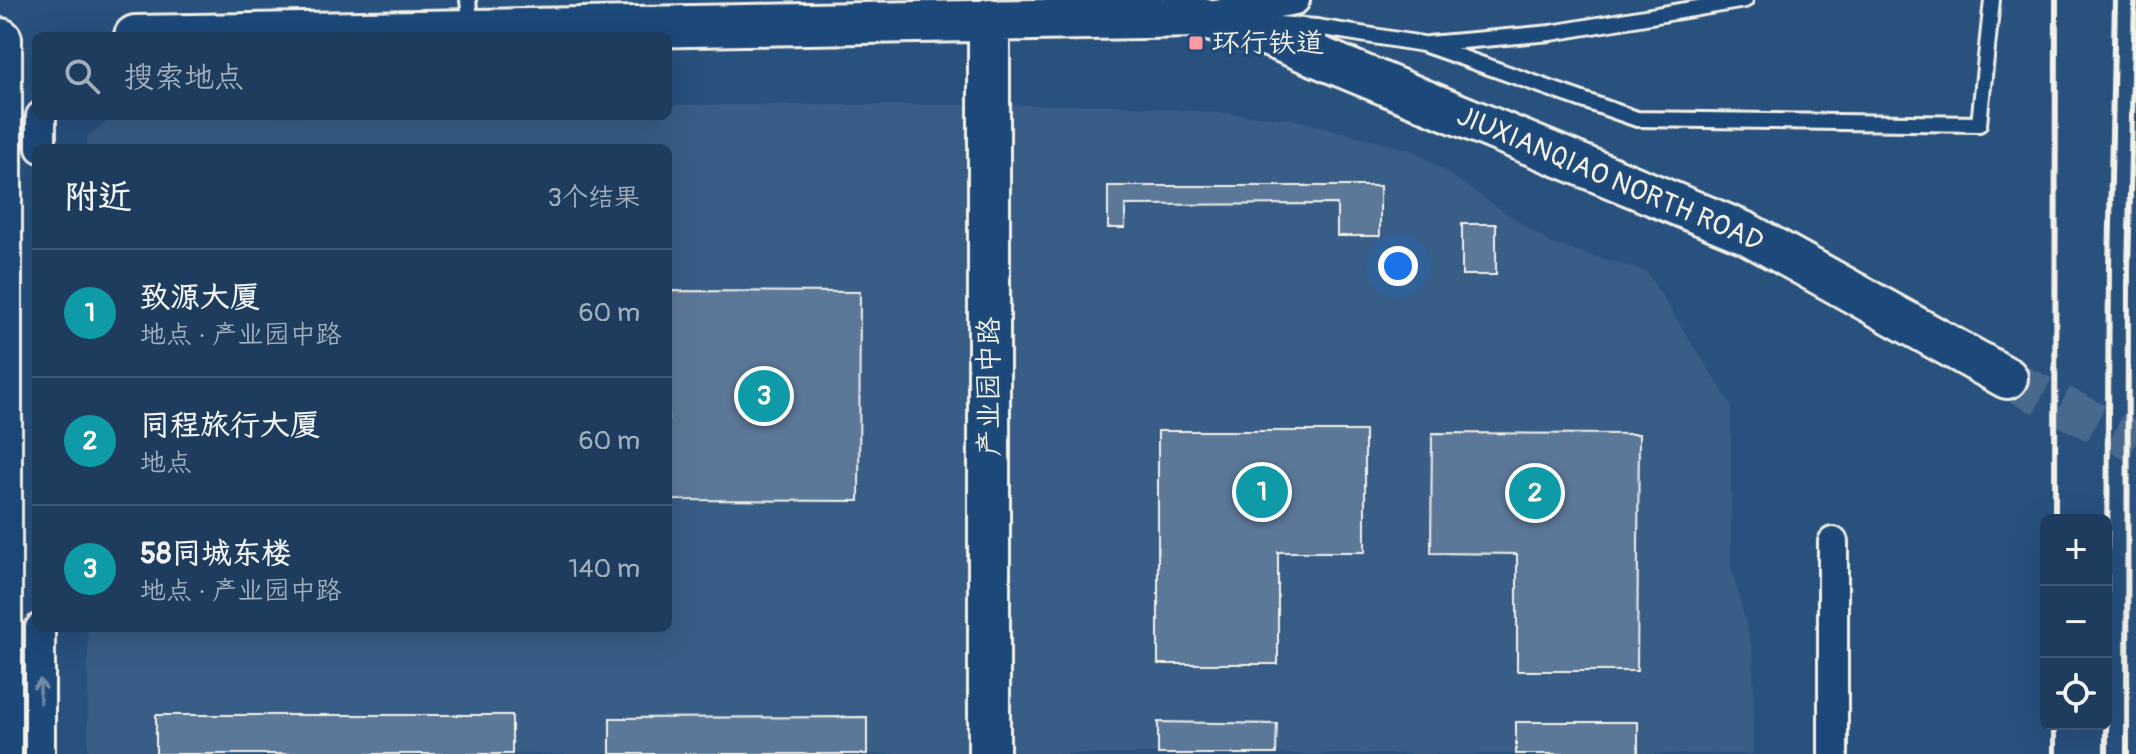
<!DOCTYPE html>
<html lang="zh">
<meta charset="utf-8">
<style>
body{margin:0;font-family:Pangolin,"LXGW WenKai TC",sans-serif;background:#264464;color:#f1f3f6}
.controls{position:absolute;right:24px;bottom:24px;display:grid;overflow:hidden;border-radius:12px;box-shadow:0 8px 32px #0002}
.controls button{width:72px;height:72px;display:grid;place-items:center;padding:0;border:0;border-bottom:2px solid #3c5673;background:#1e3d5e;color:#f1f3f6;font:40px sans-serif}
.you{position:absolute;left:1398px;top:266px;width:28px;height:28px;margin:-20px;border:6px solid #fff;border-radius:50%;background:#1a73e8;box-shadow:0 0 0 12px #1a73e833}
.badge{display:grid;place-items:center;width:52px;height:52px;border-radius:50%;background:#ff9aa2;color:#fff;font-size:26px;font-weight:700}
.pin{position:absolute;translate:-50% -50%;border:4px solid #fff;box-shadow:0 2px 8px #0006}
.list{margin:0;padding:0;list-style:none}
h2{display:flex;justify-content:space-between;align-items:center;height:104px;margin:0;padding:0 32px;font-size:34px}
h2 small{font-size:26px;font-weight:400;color:#a1aebc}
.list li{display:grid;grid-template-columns:52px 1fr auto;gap:24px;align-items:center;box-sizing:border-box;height:128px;padding:0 32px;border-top:2px solid #3c5673}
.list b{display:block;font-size:30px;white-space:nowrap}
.list p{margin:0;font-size:26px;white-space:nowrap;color:#a1aebc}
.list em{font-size:26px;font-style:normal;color:#a1aebc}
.icon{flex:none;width:44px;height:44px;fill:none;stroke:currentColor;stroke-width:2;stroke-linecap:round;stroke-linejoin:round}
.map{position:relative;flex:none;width:2136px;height:754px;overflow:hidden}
.search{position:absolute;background:#1e3d5e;box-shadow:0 8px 32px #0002;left:32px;top:32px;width:640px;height:88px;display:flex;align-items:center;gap:20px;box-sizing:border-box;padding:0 28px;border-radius:12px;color:#a1aebc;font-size:30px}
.panel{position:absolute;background:#1e3d5e;box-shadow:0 8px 32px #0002;left:32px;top:144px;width:640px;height:488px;border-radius:12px}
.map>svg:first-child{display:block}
.built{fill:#375d86}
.building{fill:#5b7899;stroke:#f4f1e8;stroke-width:2}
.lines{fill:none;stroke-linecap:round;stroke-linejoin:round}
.secondary-tunnel{stroke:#47698e;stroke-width:40;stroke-dasharray:40 20;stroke-linecap:butt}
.lane-casing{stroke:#f4f1e8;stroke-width:20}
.street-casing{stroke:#f4f1e8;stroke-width:34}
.secondary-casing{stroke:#f4f1e8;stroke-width:46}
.lane{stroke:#1f4a7a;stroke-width:14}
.street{stroke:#1f4a7a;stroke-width:28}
.secondary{stroke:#1f4a7a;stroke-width:40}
.rail{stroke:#f4f1e8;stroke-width:6}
.oneway{stroke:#748da6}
.poi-dot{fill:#ff9aa2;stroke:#1f4a7a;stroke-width:3}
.labels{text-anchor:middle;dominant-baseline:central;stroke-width:7;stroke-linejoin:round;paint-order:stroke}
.poi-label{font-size:28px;fill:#f4f1e8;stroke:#1f4a7a;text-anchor:start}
.street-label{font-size:28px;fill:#f4f1e8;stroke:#1f4a7a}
</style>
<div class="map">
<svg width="2136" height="754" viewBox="0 0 2136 754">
<rect width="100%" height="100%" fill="#28517e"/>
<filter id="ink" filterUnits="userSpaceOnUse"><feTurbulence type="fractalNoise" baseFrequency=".0125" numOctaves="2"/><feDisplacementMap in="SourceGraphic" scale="16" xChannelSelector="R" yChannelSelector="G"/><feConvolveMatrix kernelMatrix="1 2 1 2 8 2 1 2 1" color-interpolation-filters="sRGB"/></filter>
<g filter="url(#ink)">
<path class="built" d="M668,105H1121L1292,119L1415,151L1552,244L1646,271L1731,404V566L1754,655L1753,754H88V628H668V148H87V136L114,116H668Z"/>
<path class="building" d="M1108,186H1380V236H1337V204L1125,205V228H1108Z
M1462,224H1496V275H1462Z
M668,291L860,292L859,501L668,500Z
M1158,431H1365V552H1278V664H1158Z
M1432,433L1639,434L1637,671H1517V554L1431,553Z
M156,715H512V754H156Z
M867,717V754H610V718Z
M1158,722L1277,724L1276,754H1158Z
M1516,722H1638V754H1516Z"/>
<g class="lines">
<path class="secondary-tunnel" d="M2007,378L2136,443"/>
<g class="lane-casing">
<path id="lane" d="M468,0L471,27
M1278,24L1317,27L1423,44L1637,119L1979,124L1992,0
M1428,44L1551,33L1745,0"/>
</g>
<g class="street-casing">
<path id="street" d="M1210,15L1295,0
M41,148V116
M40,754V628
M1833,754V542"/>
</g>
<g class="secondary-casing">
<path id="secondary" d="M989,19V754
M135,36L1197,17L1268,36L1746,233L2007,378
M1,754V39"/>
</g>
<use href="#lane" class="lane"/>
<use href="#street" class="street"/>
<use href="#secondary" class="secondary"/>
<path class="rail" d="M2055,520L2056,0
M2106,707L2109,268L2115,0
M2054,754V724
M2106,754V724
M2127,754L2128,269L2135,0"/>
</g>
<defs><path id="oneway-shaft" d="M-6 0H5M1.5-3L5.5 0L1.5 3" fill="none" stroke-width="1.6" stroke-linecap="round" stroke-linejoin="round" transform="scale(2)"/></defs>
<use class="oneway" href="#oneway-shaft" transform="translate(40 691) rotate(-90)"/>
</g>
<rect class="poi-dot" x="1188" y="35" width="16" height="16" rx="4"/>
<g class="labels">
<g class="poi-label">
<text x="1212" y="43">环行铁道</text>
</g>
<g class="street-label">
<text transform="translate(1610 179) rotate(23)">JIUXIANQIAO NORTH ROAD</text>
<text transform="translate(989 387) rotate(-90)">产业园中路</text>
</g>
</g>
</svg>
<div class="controls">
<button>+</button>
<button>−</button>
<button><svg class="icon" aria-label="locate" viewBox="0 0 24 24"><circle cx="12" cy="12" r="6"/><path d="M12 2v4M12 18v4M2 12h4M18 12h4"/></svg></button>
</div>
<div class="you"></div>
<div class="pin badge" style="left:1262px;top:492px;background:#0f9aa8">1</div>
<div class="pin badge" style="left:1535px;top:493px;background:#0f9aa8">2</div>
<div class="pin badge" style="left:764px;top:396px;background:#0f9aa8">3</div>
<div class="search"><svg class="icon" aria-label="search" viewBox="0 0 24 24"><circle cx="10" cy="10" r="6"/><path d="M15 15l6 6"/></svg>搜索地点</div>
<section class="panel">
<h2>附近<small>3个结果</small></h2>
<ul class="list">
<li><span class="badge" style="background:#0f9aa8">1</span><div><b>致源大厦</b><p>地点 · 产业园中路</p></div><em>60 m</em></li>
<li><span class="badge" style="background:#0f9aa8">2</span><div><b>同程旅行大厦</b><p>地点</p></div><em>60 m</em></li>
<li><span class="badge" style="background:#0f9aa8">3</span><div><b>58同城东楼</b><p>地点 · 产业园中路</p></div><em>140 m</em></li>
</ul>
</section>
</div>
